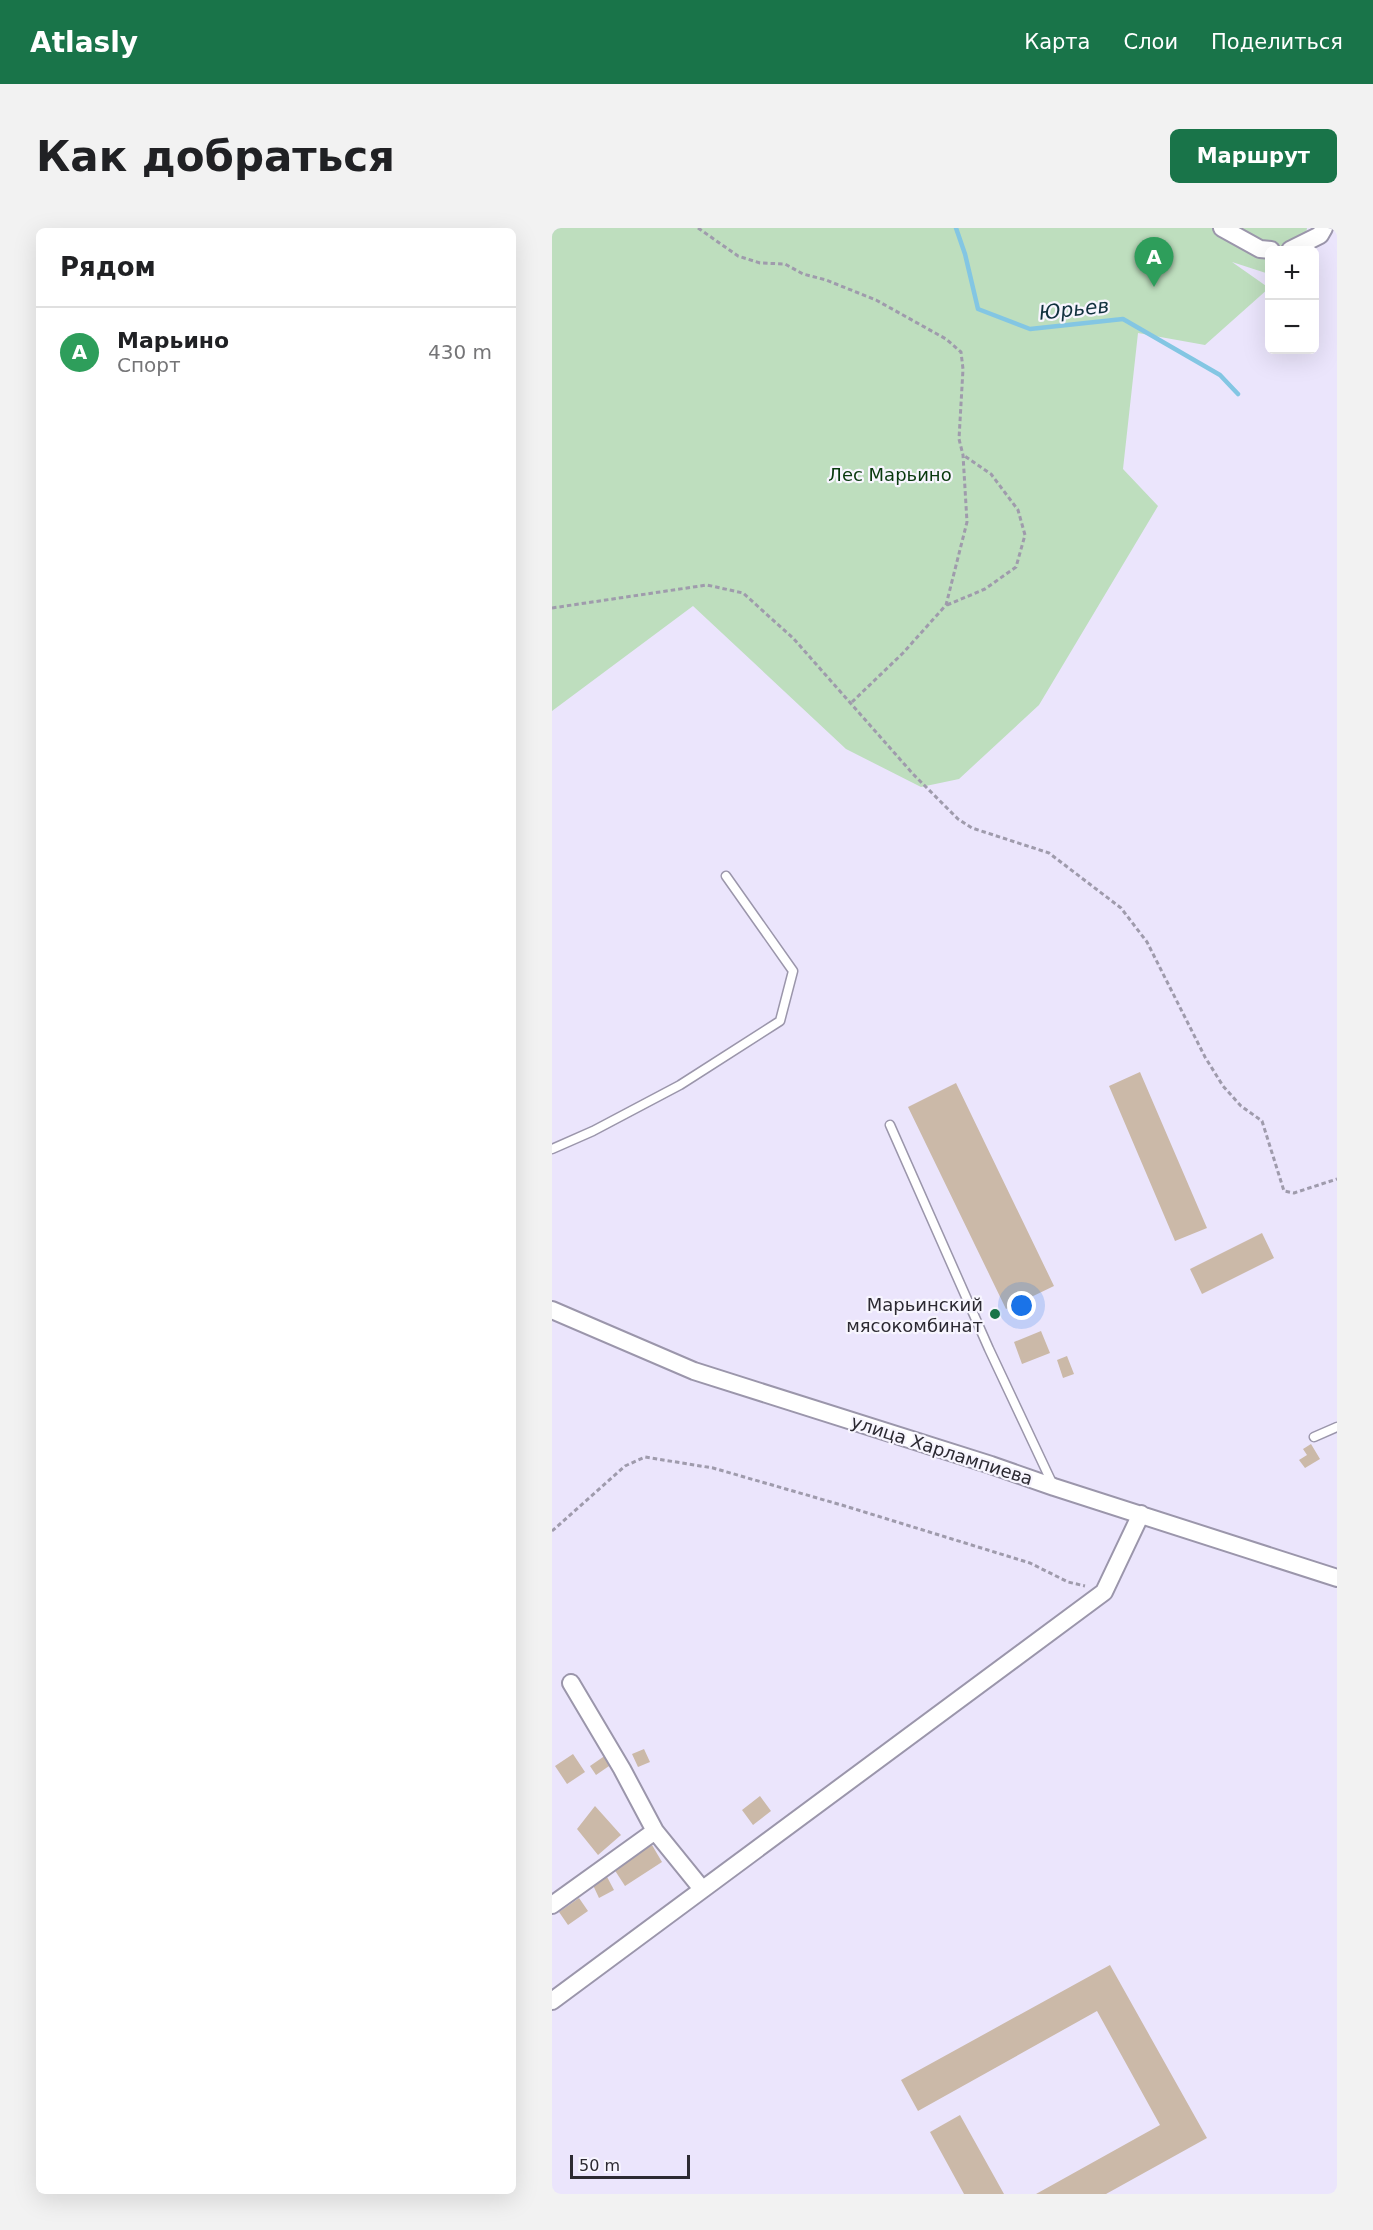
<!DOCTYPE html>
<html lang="ru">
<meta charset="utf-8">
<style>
body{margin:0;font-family:"DejaVu Sans",sans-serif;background:#f2f2f2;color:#202124}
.controls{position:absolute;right:18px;top:18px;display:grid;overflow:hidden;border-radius:9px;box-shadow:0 6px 24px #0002}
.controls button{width:54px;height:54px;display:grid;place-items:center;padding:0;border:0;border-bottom:2px solid #e0e0e0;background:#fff;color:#202124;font:30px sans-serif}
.scale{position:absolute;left:18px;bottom:15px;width:120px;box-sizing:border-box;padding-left:6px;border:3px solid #2c2a32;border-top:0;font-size:16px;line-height:21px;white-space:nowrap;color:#2c2a32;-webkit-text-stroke:4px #f7f5fe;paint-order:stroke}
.you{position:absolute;left:470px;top:1078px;width:21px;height:21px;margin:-15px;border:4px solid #fff;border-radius:50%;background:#1a73e8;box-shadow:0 0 0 9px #1a73e833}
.badge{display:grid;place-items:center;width:39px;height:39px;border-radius:50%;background:#197449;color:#fff;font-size:20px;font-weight:700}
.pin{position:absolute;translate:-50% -50px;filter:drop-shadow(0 2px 3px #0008)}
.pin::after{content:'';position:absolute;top:32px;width:21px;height:18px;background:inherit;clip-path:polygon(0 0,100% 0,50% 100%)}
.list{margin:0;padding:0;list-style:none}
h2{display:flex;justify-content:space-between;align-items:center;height:78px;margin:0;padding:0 24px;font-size:26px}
h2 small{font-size:20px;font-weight:400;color:#757577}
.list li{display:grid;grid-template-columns:39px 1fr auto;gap:18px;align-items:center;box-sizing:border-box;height:90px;padding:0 24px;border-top:2px solid #e0e0e0}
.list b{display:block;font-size:22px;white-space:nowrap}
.list p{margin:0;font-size:20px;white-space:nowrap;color:#757577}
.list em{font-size:20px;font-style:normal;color:#757577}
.map{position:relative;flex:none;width:785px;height:1966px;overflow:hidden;border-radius:9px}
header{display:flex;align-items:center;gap:36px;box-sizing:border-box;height:84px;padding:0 30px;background:#197449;color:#fff}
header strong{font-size:28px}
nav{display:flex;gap:33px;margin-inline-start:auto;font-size:21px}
.intro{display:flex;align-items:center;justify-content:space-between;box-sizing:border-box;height:144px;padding:0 36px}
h1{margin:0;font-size:42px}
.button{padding:15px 27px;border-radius:9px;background:#197449;color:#fff;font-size:21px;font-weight:700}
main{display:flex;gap:36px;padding:0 36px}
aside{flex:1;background:#fff;border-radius:9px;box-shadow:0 6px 24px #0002}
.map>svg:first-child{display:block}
.green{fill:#bedebe}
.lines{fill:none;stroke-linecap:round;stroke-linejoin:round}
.stream{stroke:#83c6e3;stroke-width:4.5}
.building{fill:#cbb9a8}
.service-casing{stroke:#9b96ab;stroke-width:11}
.minor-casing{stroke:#9b96ab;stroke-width:20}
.path{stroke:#9f9bac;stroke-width:3;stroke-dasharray:4.5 3;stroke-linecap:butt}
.service{stroke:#fff;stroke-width:8}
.minor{stroke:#fff;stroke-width:16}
.poi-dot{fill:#197449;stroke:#f7f5fe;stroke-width:2}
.labels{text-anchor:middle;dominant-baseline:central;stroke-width:4.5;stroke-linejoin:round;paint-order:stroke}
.park-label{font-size:18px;fill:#08390d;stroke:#f7f5fe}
.poi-label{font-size:18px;fill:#2c2a32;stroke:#f7f5fe;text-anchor:end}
.street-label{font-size:18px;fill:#2c2a32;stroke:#f7f5fe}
.water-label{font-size:20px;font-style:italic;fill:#10303d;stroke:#f7f5fe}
</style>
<header>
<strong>Atlasly</strong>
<nav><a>Карта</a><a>Слои</a><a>Поделиться</a></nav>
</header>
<div class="intro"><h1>Как добраться</h1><a class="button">Маршрут</a></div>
<main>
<aside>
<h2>Рядом<small></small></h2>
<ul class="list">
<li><span class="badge" style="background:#2e9e5b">A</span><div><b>Марьино</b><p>Спорт</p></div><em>430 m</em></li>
</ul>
</aside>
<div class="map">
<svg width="785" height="1966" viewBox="0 0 785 1966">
<rect width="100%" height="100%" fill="#ebe5fc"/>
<path class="green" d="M0,0H755L751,22H718L717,46L680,34L717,60L653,117L586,105L571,241L606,278L487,477L407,551L369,559L294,521L141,378L0,483Z"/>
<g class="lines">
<path class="stream" d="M404,0L413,26L426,81L478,101L571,91L668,147L686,166"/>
</g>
<path class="building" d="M588,844L655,1000L623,1013L557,858Z
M404,855L502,1058L454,1081L356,879Z
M710,1005L722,1030L650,1066L638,1041Z
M489,1103L498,1125L470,1136L462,1114Z
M515,1128L522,1146L511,1150L505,1132Z
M759,1216L768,1231L753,1240L747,1232L755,1227L751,1221Z
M92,1521L98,1534L86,1539L80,1526Z
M21,1526L33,1544L15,1556L3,1538Z
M54,1527L60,1536L44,1547L38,1538Z
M208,1568L219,1583L201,1597L190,1582Z
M43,1578L69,1607L46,1627L25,1601Z
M100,1617L110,1634L73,1658L62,1641Z
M54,1647L62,1662L47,1670L40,1655Z
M27,1670L36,1683L16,1697L7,1684Z
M558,1737L655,1910L554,1966H484L608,1897L545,1783L366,1883L349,1852Z
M408,1887L452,1966H412L378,1904Z"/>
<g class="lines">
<g class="service-casing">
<path id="service" d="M338,897L437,1121L501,1257
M0,921L41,903L128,857L228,793L241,743L174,648
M762,1209L785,1199"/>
</g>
<g class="minor-casing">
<path id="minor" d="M670,0L708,21L719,22
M738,22L768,7L772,0
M0,1082L142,1143L439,1237L502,1259L785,1350
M19,1455L70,1541L103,1603L150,1661
M0,1677L103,1603
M0,1773L552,1364L589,1286"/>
</g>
<path class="path" d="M146,0L186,28L208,35L233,36L251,46L274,52L324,72L394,111L409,124L411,141L407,211L411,227L415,294L394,377L351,425L300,474
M395,377L433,361L464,339L473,307L466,282L439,246L411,227
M0,380L155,357L191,365L241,410L361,546L406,591L420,600L497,625L569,680L595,714L653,829L671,858L689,878L710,893L732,963L742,965L785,951
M0,1303L73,1238L93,1229L161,1240L293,1278L478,1335L516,1354L533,1358"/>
<use href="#service" class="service"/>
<use href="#minor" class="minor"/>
</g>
<circle class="poi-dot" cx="443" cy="1086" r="6"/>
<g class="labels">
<g class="park-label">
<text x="338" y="246">Лес Марьино</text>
</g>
<g class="poi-label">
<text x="431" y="1076">Марьинский<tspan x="431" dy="21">мясокомбинат</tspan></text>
</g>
<g class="street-label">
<text transform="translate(390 1222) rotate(18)">улица Харлампиева</text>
</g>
<g class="water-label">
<text transform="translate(522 81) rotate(-6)">Юрьев</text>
</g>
</g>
</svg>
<div class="controls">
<button>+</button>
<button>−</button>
</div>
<div class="scale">50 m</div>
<div class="you"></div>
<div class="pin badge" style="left:602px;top:59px;background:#2e9e5b">A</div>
</div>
</main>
